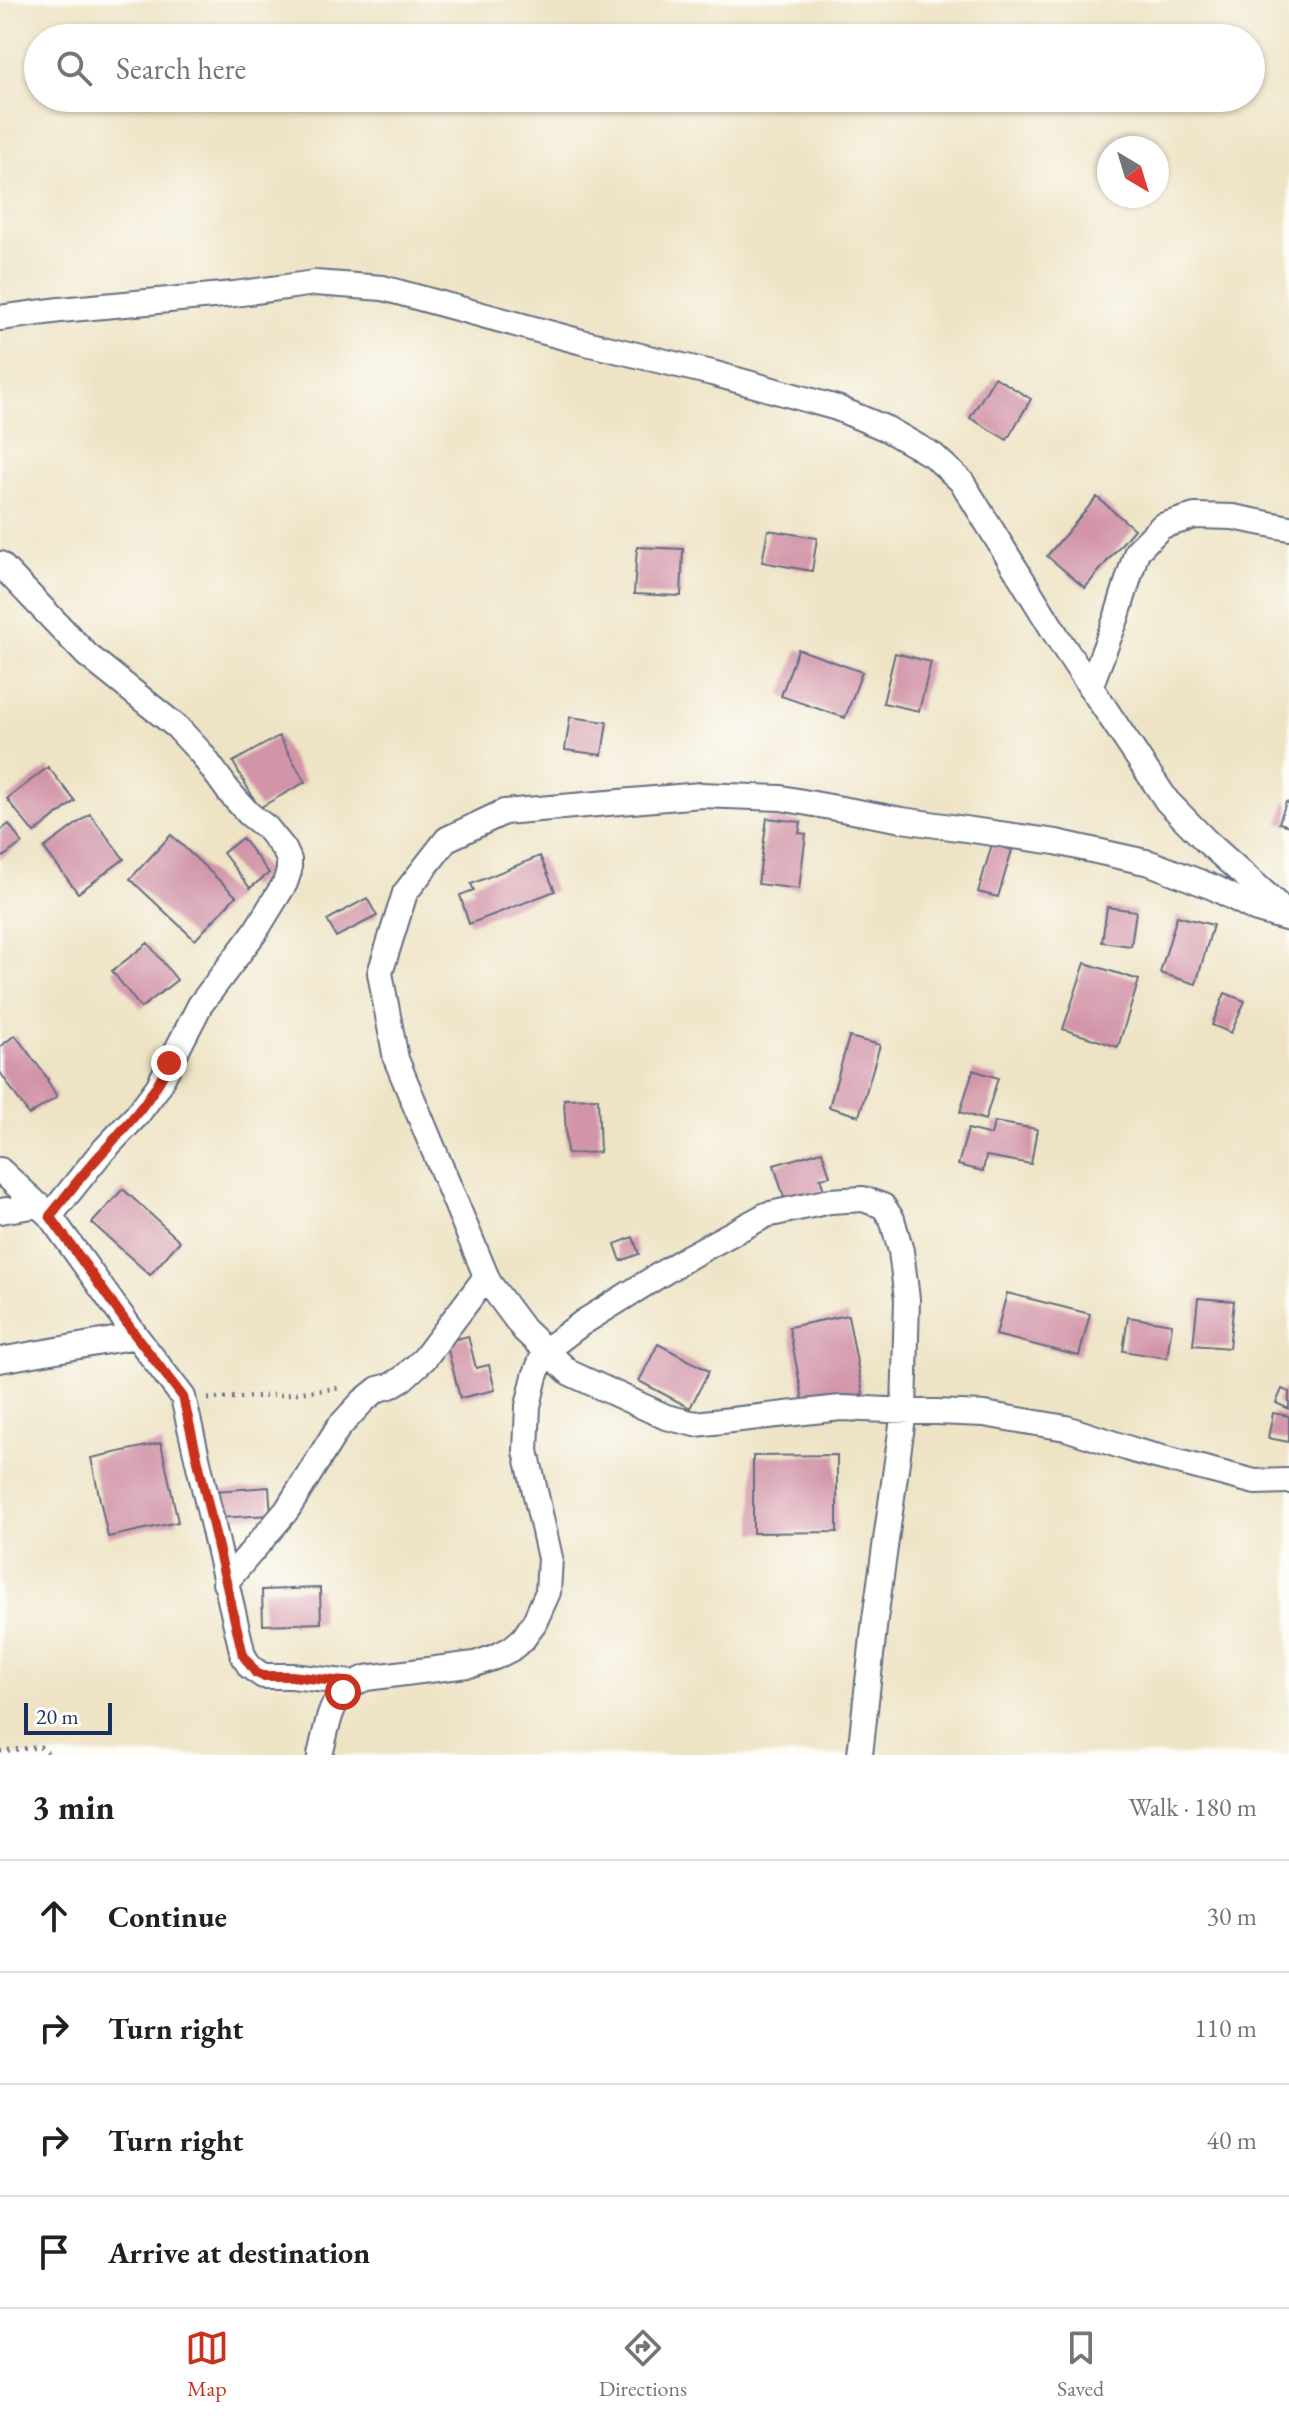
<!DOCTYPE html>
<meta charset="utf-8">
<style>
body{margin:0;font-family:"EB Garamond",serif;background:#f6f6f6;color:#202124}
.compass{position:absolute;left:1097px;top:136px;width:72px;height:72px;border-radius:50%;background:#fff;box-shadow:0 2px 6px #0004;rotate:142deg}
.scale{position:absolute;left:24px;bottom:20px;width:88px;box-sizing:border-box;padding-left:8px;border:4px solid #1b2f5e;border-top:0;font-size:22px;line-height:28px;white-space:nowrap;color:#1b2f5e;-webkit-text-stroke:6px #fdfcf7;paint-order:stroke}
.stop{position:absolute;width:24px;height:24px;margin:-18px;border:6px solid #c8321e;border-radius:50%;background:#fff}
.stop.end{background:#c8321e;border-color:#fff;box-shadow:0 2px 8px #0008}
.list{margin:0;padding:0;list-style:none}
h2{display:flex;justify-content:space-between;align-items:center;height:104px;margin:0;padding:0 32px;font-size:34px}
h2 small{font-size:26px;font-weight:400;color:#757577}
.list li{display:grid;grid-template-columns:52px 1fr auto;gap:24px;align-items:center;box-sizing:border-box;height:112px;padding:0 32px;border-top:2px solid #e0e0e0}
.list b{display:block;font-size:30px;white-space:nowrap}
.list em{font-size:26px;font-style:normal;color:#757577}
.icon{flex:none;width:44px;height:44px;fill:none;stroke:currentColor;stroke-width:2;stroke-linecap:round;stroke-linejoin:round}
.map{position:relative;flex:none;width:1289px;height:1755px;overflow:hidden}
.search{position:absolute;background:#fff;box-shadow:0 2px 6px #0004;left:24px;right:24px;top:24px;height:88px;display:flex;align-items:center;gap:20px;box-sizing:border-box;padding:0 28px;border-radius:44px;color:#757577;font-size:30px}
.sheet{height:552px;background:#fff}
nav{display:flex;justify-content:space-around;align-items:center;box-sizing:border-box;height:112px;border-top:2px solid #e0e0e0;background:#fff;font-size:22px;color:#757577}
nav a{display:grid;justify-items:center;gap:4px}
nav .on{color:#c8321e}
.map>svg:first-child{display:block}
.building{fill:#d294a8}
.lines{fill:none;stroke-linecap:round;stroke-linejoin:round}
.minor-casing{stroke:#656e82;stroke-width:28}
.path{stroke:#656e82;stroke-width:5;stroke-dasharray:2 6;stroke-linecap:butt}
.minor{stroke:#fff;stroke-width:24}
.route{stroke:#c8321e;stroke-width:10}
</style>
<div class="map">
<svg width="1289" height="1755" viewBox="0 0 1289 1755">
<rect width="100%" height="100%" fill="#fdfcf7"/>
<filter id="ink" filterUnits="userSpaceOnUse"><feTurbulence type="fractalNoise" baseFrequency=".0125" numOctaves="2"/><feDisplacementMap in="SourceGraphic" scale="16" xChannelSelector="R" yChannelSelector="G"/><feConvolveMatrix kernelMatrix="1 2 1 2 8 2 1 2 1" color-interpolation-filters="sRGB"/></filter>
<filter id="wash" filterUnits="userSpaceOnUse"><feTurbulence type="fractalNoise" baseFrequency=".006" numOctaves="4" result="noise"/><feDisplacementMap in="SourceGraphic" scale="32" xChannelSelector="R" yChannelSelector="G"/><feGaussianBlur stdDeviation="1.8" result="paint"/><feColorMatrix in="noise" values="0 0 0 0 0 0 0 0 0 0 0 0 0 0 0 0 0 1.4 0 .05"/><feComposite in="paint" operator="in"/></filter>
<g filter="url(#wash)">
<rect width="100%" height="100%" fill="#eee3c5"/>
<g id="blocks">
<path class="building" d="M995,377L1031,399L1007,440L970,418Z
M1097,497L1134,529L1085,588L1047,556Z
M768,530L817,538L812,571L762,562Z
M637,547L683,549L681,596L634,594Z
M798,649L862,672L845,718L781,696Z
M895,653L931,662L919,711L883,703Z
M570,717L607,722L602,755L565,750Z
M279,736L305,782L259,808L233,762Z
M48,767L75,801L34,833L7,799Z
M1286,802L1289,803V826L1279,823Z
M90,814L124,859L78,893L44,848Z
M767,818L801,822L799,833L806,834L799,889L758,884Z
M9,824L22,843L0,859V831Z
M171,835L236,896L195,940L130,879Z
M242,838L269,873L250,888L223,853Z
M992,844L1012,850L998,897L978,892Z
M540,856L555,891L469,924L460,895L474,890L471,884Z
M367,898L377,916L336,937L327,920Z
M1107,907L1136,911L1131,946L1102,942Z
M1177,916L1213,925L1196,984L1160,973Z
M148,943L177,980L141,1008L112,971Z
M1085,963L1139,980L1118,1047L1063,1029Z
M1225,993L1245,1001L1231,1033L1212,1025Z
M15,1035L48,1079L47,1080L57,1097L29,1115L0,1072V1047Z
M849,1037L880,1045L859,1116L829,1107Z
M973,1070L998,1078L985,1120L960,1112Z
M598,1098L600,1152L567,1154L564,1099Z
M994,1122L1037,1129L1031,1164L986,1156L983,1171L958,1165L968,1129L991,1135Z
M822,1151L830,1176L820,1178L824,1190L785,1201L774,1165Z
M123,1189L180,1241L150,1275L92,1223Z
M633,1237L639,1254L621,1261L615,1244Z
M1007,1293L1090,1314L1079,1356L996,1335Z
M1198,1298L1234,1301L1229,1348L1193,1345Z
M848,1315L863,1394L804,1405L789,1327Z
M1128,1317L1172,1324L1167,1358L1123,1351Z
M468,1336L476,1368L489,1365L495,1390L460,1398L446,1342Z
M658,1344L709,1371L690,1408L639,1381Z
M1282,1389L1289,1392V1409L1276,1403Z
M1273,1413L1289,1416V1442L1268,1438Z
M161,1443L178,1522L108,1537L91,1458Z
M837,1455V1532L753,1533V1456Z
M269,1487L271,1515L217,1518L216,1491Z
M320,1588L321,1623L263,1625L262,1590Z"/>
</g>
</g>
<g filter="url(#ink)">
<use href="#blocks" fill-opacity="0" stroke="#656e82" stroke-width="2"/>
<g class="lines">
<g class="minor-casing">
<path id="minor" d="M0,318L60,310L234,294L315,283L383,288L582,342L712,373L837,408L887,429L934,456L962,482L1063,646L1167,801L1206,841L1289,915
M0,564L87,655L177,727L201,753L230,793L249,814L267,828L284,849L289,860V871L285,883L255,932L200,1005L158,1087L137,1115L99,1155L50,1216
M1090,687L1116,619L1137,551L1162,526L1195,516L1233,517L1289,528
M1289,919L1257,910L1215,888L1150,863L1056,842L902,820L781,798L701,795L504,812L447,839L405,893L380,973L396,1059L489,1283L524,1330L570,1373L666,1417L695,1424L841,1408L984,1414L1066,1428L1136,1451L1255,1482L1289,1481
M0,1170L50,1216L136,1336L183,1397L243,1655L250,1667L263,1676H292L352,1683
M0,1211L39,1205
M0,1360L136,1336
M225,1583L287,1510L338,1428L363,1401L378,1389L390,1386L402,1379L424,1359L486,1277
M320,1755C329,1721 329,1692 366,1678L475,1664L495,1657L511,1649L523,1639L534,1623L548,1592L550,1558L526,1451L528,1406L535,1376L545,1351L582,1323L690,1256L766,1215L830,1201L863,1199L883,1206L892,1219L901,1251L907,1299L904,1411L875,1619L860,1755"/>
</g>
<path class="path" d="M208,1399L268,1396L341,1388
M0,1751L40,1747L50,1755"/>
<use href="#minor" class="minor"/>
</g>
</g>
<g class="lines" filter="url(#ink)">
<path class="route" d="M169,1063C152,1099 128,1124 102,1153C83,1173 67,1195 50,1216L136,1336L183,1397L243,1655L256,1673L263,1676H292L352,1683L343,1692"/>
</g>
</svg>
<svg class="compass" viewBox="-18 -18 36 36"><path d="M0-13l5 13h-10z" fill="#e53935"/><path d="M0 13l5-13h-10z" fill="#757577"/></svg>
<div class="scale">20 m</div>
<div class="stop" style="left:343px;top:1692px"></div>
<div class="stop end" style="left:169px;top:1063px"></div>
<div class="search"><svg class="icon" aria-label="search" viewBox="0 0 24 24"><circle cx="10" cy="10" r="6"/><path d="M15 15l6 6"/></svg>Search here</div>
</div>
<section class="sheet">
<h2>3 min<small>Walk · 180 m</small></h2>
<ul class="list">
<li><svg class="icon" aria-label="ahead" viewBox="0 0 24 24"><path d="M12 20V5M6 11l6-6 6 6"/></svg><div><b>Continue</b></div><em>30 m</em></li>
<li><svg class="icon" aria-label="right" viewBox="0 0 24 24"><path d="M7 20v-9h11M14 6l5 5-5 5"/></svg><div><b>Turn right</b></div><em>110 m</em></li>
<li><svg class="icon" aria-label="right" viewBox="0 0 24 24"><path d="M7 20v-9h11M14 6l5 5-5 5"/></svg><div><b>Turn right</b></div><em>40 m</em></li>
<li><svg class="icon" aria-label="arrive" viewBox="0 0 24 24"><path d="M6 21V4h12l-3 4 3 4H6"/></svg><div><b>Arrive at destination</b></div></li>
</ul>
</section>
<nav>
<a class="on"><svg class="icon" aria-label="map" viewBox="0 0 24 24"><path d="M3 6l6-2 6 2 6-2v14l-6 2-6-2-6 2zM9 4v14M15 6v14"/></svg>Map</a>
<a><svg class="icon" aria-label="directions" viewBox="0 0 24 24"><path d="M12 3l9 9-9 9-9-9zM9 14v-3h6M13 9l2 2-2 2"/></svg>Directions</a>
<a><svg class="icon" aria-label="saved" viewBox="0 0 24 24"><path d="M7 4h10v16l-5-4-5 4z"/></svg>Saved</a>
</nav>
